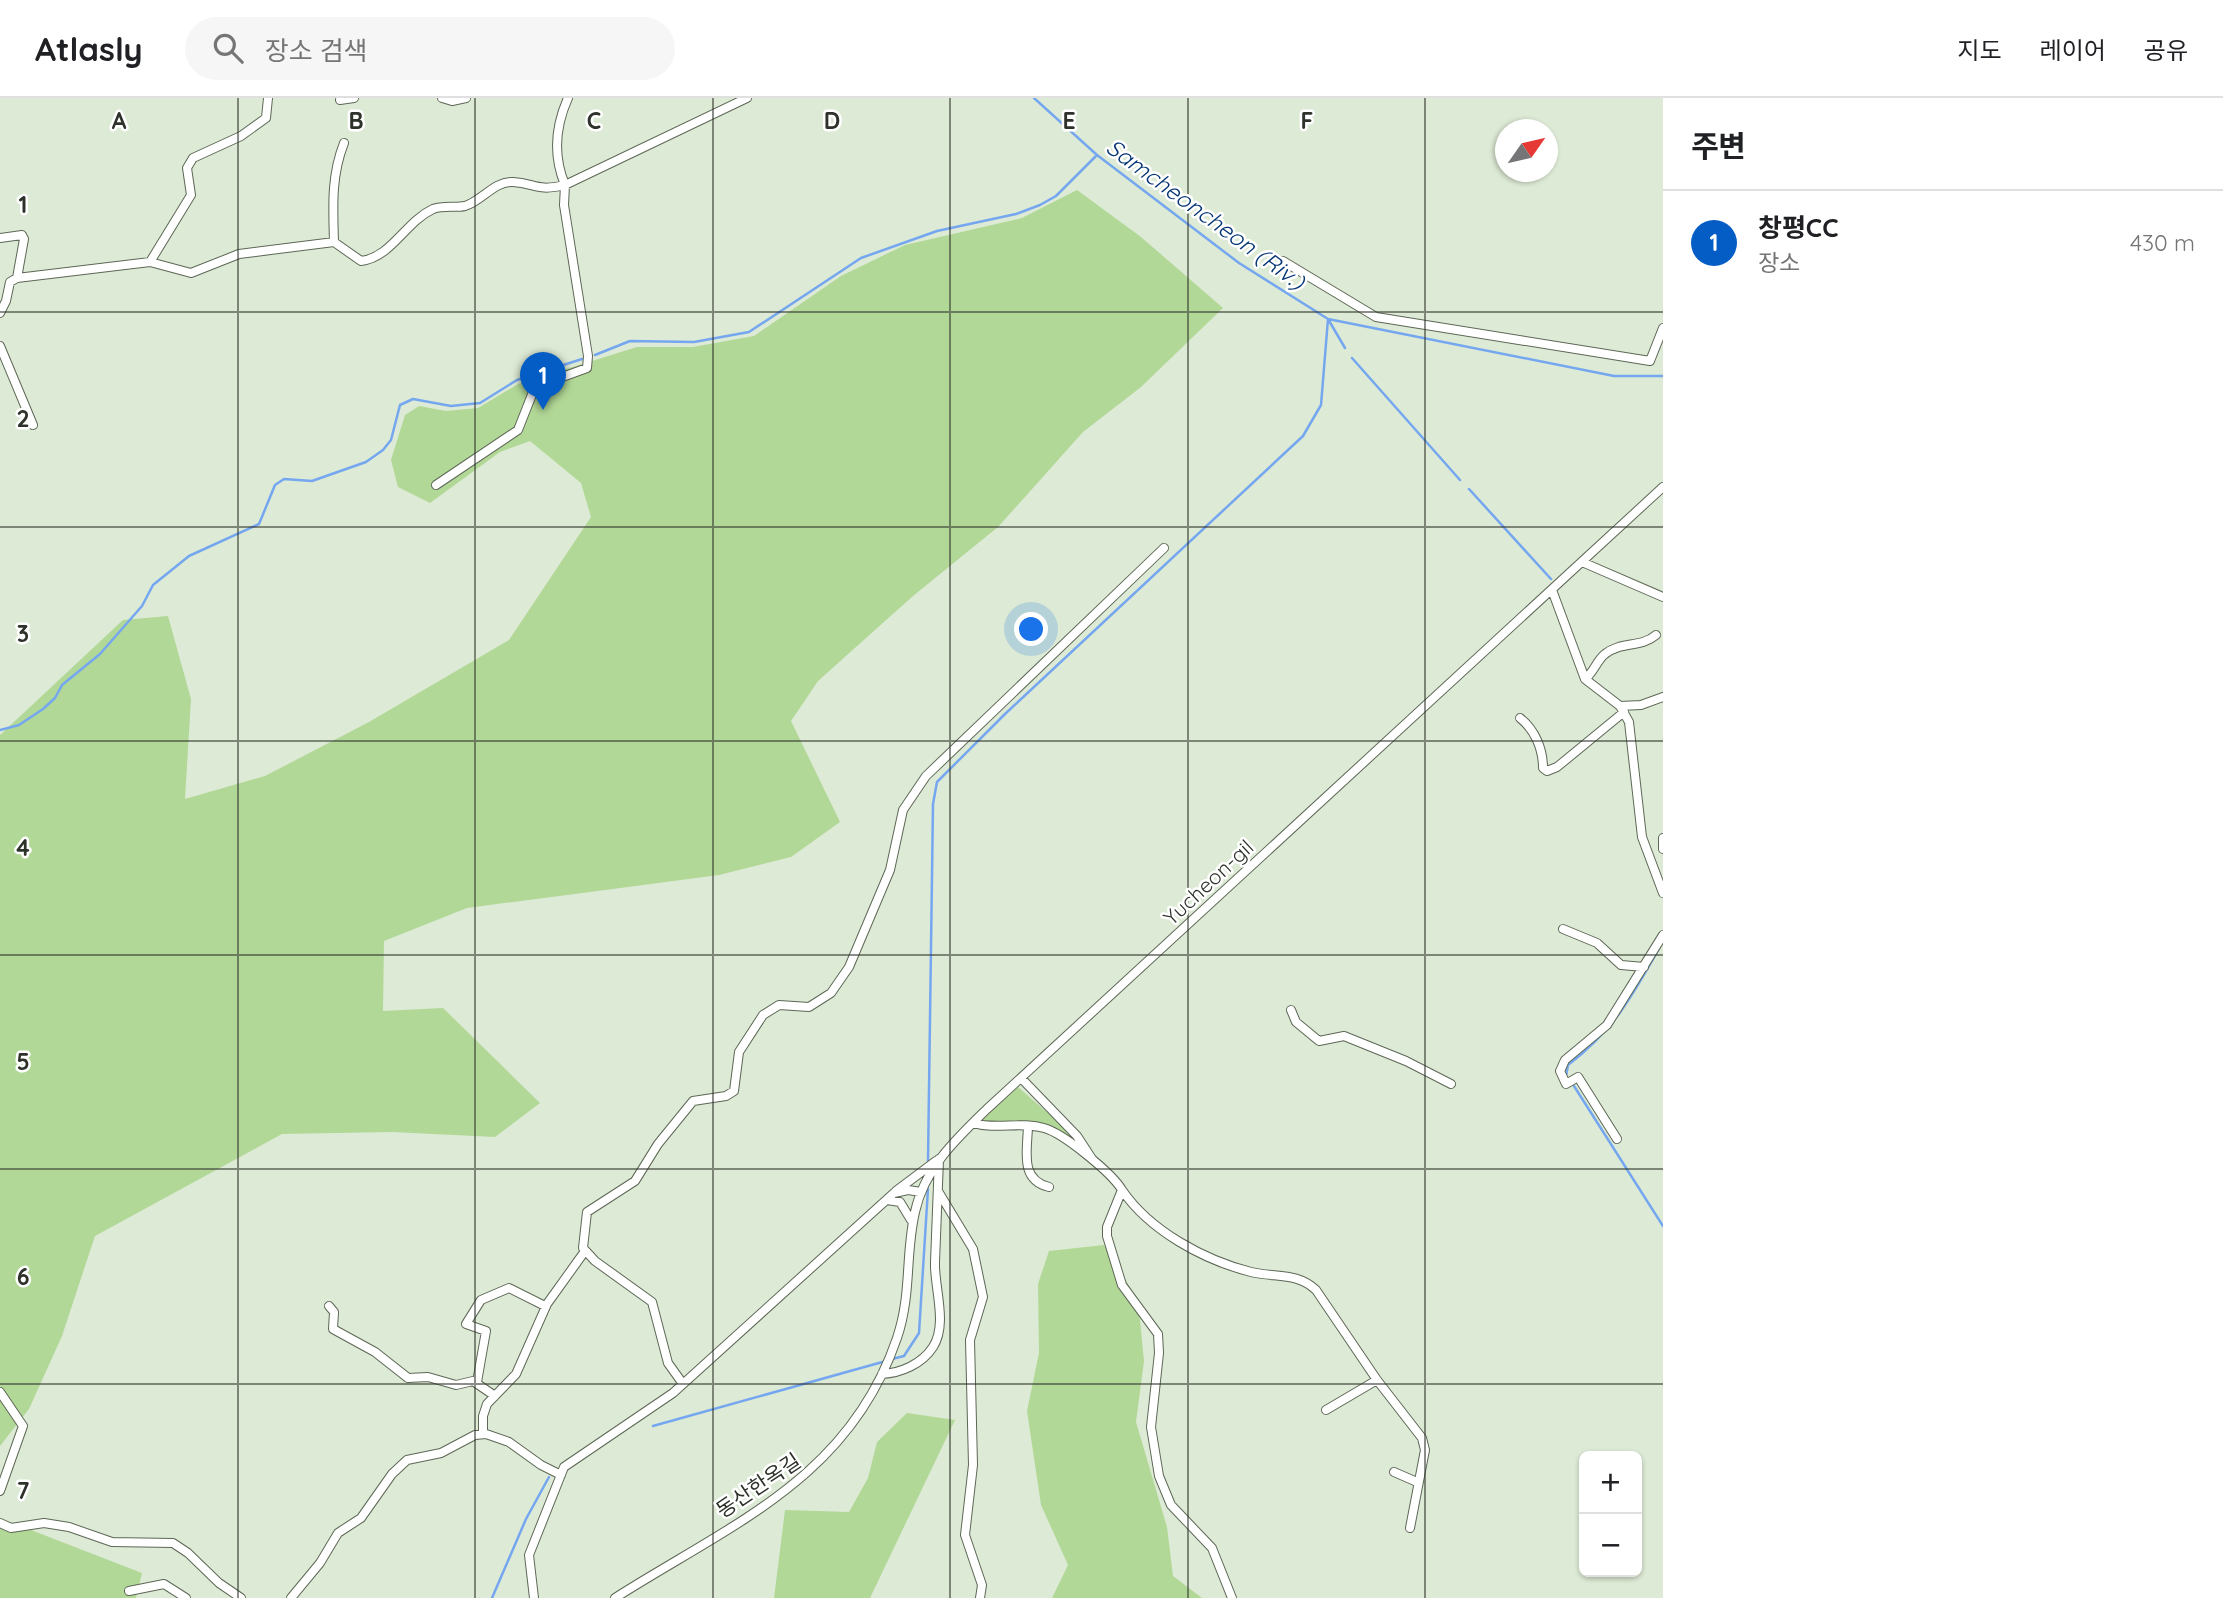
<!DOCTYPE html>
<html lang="ko">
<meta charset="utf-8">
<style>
body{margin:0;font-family:Quicksand,"Noto Sans KR",sans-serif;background:#f6f6f6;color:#202124}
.controls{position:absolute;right:21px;bottom:21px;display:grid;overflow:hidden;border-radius:10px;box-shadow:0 2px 5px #0004}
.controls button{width:63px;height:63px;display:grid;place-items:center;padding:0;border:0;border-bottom:2px solid #e0e0e0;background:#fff;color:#202124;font:35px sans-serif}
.compass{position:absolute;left:1495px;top:21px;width:63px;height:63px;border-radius:50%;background:#fff;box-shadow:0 2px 5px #0004;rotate:56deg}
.you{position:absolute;left:1032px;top:532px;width:24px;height:24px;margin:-18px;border:5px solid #fff;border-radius:50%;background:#1a73e8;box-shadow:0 0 0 10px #1a73e833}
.badge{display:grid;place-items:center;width:46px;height:46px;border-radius:50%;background:#045cc5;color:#fff;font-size:23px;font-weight:700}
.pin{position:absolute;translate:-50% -58px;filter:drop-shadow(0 2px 4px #0008)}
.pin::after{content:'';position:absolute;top:37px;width:24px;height:21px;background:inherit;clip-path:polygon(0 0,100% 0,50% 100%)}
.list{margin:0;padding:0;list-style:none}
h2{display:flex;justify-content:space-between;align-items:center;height:91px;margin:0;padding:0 28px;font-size:30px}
h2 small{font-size:23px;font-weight:400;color:#757577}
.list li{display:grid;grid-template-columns:46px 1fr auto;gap:21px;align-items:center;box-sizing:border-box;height:105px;padding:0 28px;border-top:2px solid #e0e0e0}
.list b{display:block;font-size:26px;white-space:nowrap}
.list p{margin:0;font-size:23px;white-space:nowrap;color:#757577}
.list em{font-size:23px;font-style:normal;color:#757577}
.icon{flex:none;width:38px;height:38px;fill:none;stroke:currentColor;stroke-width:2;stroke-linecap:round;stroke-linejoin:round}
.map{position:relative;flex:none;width:1663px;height:1500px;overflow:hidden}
header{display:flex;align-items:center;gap:42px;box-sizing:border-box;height:98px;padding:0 35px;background:#fff;border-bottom:2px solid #e0e0e0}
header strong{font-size:33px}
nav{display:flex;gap:38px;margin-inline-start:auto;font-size:24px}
.search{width:490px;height:63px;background:#f6f6f6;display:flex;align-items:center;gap:18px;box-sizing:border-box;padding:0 24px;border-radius:38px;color:#757577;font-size:26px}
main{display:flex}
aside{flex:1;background:#fff}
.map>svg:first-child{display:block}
.green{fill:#b2d897}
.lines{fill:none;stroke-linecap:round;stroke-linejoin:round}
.stream{stroke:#75a7f0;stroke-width:2.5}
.minor-casing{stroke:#5d6756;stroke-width:10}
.minor{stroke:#fff;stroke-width:8}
.grid{fill:none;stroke:#2d322a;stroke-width:2;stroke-opacity:0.55}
.labels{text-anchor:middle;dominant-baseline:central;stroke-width:5;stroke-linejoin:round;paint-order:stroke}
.street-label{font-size:21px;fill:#2d322a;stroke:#fff}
.water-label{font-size:23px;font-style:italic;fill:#053575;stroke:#fff}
.grid-label{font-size:23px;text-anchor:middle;font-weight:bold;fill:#2d322a;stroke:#fff;stroke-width:5;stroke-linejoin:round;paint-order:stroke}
</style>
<header>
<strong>Atlasly</strong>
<div class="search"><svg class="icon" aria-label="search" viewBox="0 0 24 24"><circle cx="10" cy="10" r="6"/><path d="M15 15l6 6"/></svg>장소 검색</div>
<nav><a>지도</a><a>레이어</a><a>공유</a></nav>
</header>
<main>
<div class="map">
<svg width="1663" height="1500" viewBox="0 0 1663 1500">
<rect width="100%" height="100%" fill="#ddead5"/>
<path class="green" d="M1077,92L1141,139L1223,210L1141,289L1083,334L998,429L913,498L818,583L791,623L840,724L791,759L719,777L467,810L384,843L383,913L443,910L540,1005L495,1039L392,1034L282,1036L95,1138L62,1238L29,1311L0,1348V637L123,522L168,518L191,601L185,701L265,678L369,624L509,542L591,419L581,385L530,343L500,354L430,405L398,389L391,362L405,317L419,308L446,313L478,310L518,286L637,249H693L754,238L841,178L905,147L1022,120Z
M1018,989L1066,1031L1076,1045L1051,1029L980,1024Z
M1104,1147L1138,1202L1144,1263L1136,1324L1167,1429L1173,1478L1202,1500H1052L1068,1467L1041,1407L1027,1313L1039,1255L1038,1186L1049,1153Z
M907,1315L955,1322L870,1500H774L785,1412L849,1414L868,1380L877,1344Z
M0,1420L142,1475L136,1500H0Z"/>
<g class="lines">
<path class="stream" d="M1034,0L1097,57L1239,165L1328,221L1614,278H1663
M1328,221L1345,250
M595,257L630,243L694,244L749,234L861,160L937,133L1016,116L1040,107L1056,98L1097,57
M1352,260L1460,382
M1469,391L1551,481
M0,632L19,627L43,611L55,600L62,587L100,556L142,508L153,487L189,458L259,426L275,387L284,381L312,383L366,364L383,352L391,342L400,307L413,301L451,308L480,305L517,282L582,261
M1566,978L1568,967C1614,932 1633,897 1661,847
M1574,988L1663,1128
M928,1063L933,706L937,684L1005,616L1303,338L1321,307L1328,221
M892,1261L904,1258L919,1235L928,1091
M653,1328L886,1263
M492,1500L526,1421L549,1379"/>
<g class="minor-casing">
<path id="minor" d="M442,0L452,3L466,0
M340,2L354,0
M0,140L22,137L24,141L17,180L10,184L6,203L0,215
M334,144C333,109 331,78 344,45
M1283,163L1376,219L1650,263L1663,230
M150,164L191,175L239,156L334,144L361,163C392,159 405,124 433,111C443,107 455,110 465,108C482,103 494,83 513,84C535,85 536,94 565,87C553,58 555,29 568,0
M17,180L150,164L191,97L187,70L193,60L241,38L266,20L268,0
M0,248L33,327
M436,387L518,332L535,289L587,270L588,258L564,107L565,87L747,0
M1582,464L1663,499
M1552,492L1585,581L1620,608L1629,624L1642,739L1663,795
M1585,581C1594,574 1597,562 1605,556C1621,543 1641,550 1656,537
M1620,608L1641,607L1663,599
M1520,620C1535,632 1543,651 1543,670L1547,673L1557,669L1624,614
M1663,740V751
M1563,831L1597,845L1621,867L1644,869
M1291,912L1296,924L1319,943L1344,938L1406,963L1451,986
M1021,980L1077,1038L1092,1061
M973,1025C996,1032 1021,1023 1044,1030C1063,1035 1112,1075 1122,1092L1107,1129V1138L1122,1187L1158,1236L1159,1255L1151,1329L1159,1378L1171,1407L1212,1450L1232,1500
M1028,1029C1027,1054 1020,1082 1049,1089
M1617,1041L1578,979L1566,986L1560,973L1565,962L1607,927L1663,837
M1122,1092C1150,1133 1204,1162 1251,1174C1276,1180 1297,1174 1316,1192L1377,1282L1422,1340L1425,1352L1410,1430
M896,1093L936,1063
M938,1093L973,1151L983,1199L970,1242L973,1367L965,1437L982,1487L980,1500
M887,1102L900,1104L911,1122
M329,1208L334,1214L333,1231L375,1254L408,1280L428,1279L456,1287L473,1283L495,1298
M882,1276C901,1275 922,1266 933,1249C948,1226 934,1189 935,1164C936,1130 938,1095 939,1061
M477,1284L486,1233L466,1226L481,1202L509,1190L545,1208
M683,1286L668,1265L652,1204L595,1163L583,1150L587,1114L635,1083L658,1046L693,1003L726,998L734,993L739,954L763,917L779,907L809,909L831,895L849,869L890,772L903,712L926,678L1164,450
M0,1294L23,1328L0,1393
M1326,1312L1377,1282
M483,1336V1318L487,1306L516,1276L547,1206L585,1153
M1394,1374L1417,1384
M0,1425L11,1430L44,1425L69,1429L112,1444L173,1445L188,1455L219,1485L241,1500
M129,1493L164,1486L186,1500
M291,1500L320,1465L338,1435L361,1420L392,1376L407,1362L441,1355L475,1337L486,1336L509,1344L541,1367L561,1377
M534,1500L529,1457L564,1369L673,1295L894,1095L908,1092L921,1094
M615,1500C731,1426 849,1381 897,1240C912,1196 905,1156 915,1114C924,1071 956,1041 987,1011L1663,389"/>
</g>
<use href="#minor" class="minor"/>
</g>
<path class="grid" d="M238,0V1500M475,0V1500M713,0V1500M950,0V1500M1188,0V1500M1425,0V1500M0,214H1663M0,429H1663M0,643H1663M0,857H1663M0,1071H1663M0,1286H1663"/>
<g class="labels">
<g class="street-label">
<text transform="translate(1208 784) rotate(-43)">Yucheon-gil</text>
<text transform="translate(758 1387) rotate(-34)">동산한옥길</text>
</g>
<g class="water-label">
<text transform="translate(1206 116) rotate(36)">Samcheoncheon (Riv.)</text>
</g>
</g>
<g class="grid-label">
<text x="119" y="31">A</text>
<text x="356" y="31">B</text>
<text x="594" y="31">C</text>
<text x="832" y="31">D</text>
<text x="1069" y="31">E</text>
<text x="1307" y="31">F</text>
<text x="23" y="115">1</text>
<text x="23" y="329">2</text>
<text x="23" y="544">3</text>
<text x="23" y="758">4</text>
<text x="23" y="972">5</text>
<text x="23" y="1187">6</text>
<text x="23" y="1401">7</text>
</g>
</svg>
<div class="controls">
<button>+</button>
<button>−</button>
</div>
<svg class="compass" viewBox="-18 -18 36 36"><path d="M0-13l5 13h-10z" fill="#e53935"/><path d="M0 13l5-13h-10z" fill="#757577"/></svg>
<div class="you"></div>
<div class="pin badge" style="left:543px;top:312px">1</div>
</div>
<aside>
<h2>주변<small></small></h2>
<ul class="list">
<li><span class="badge">1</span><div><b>창평CC</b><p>장소</p></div><em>430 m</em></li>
</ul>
</aside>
</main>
